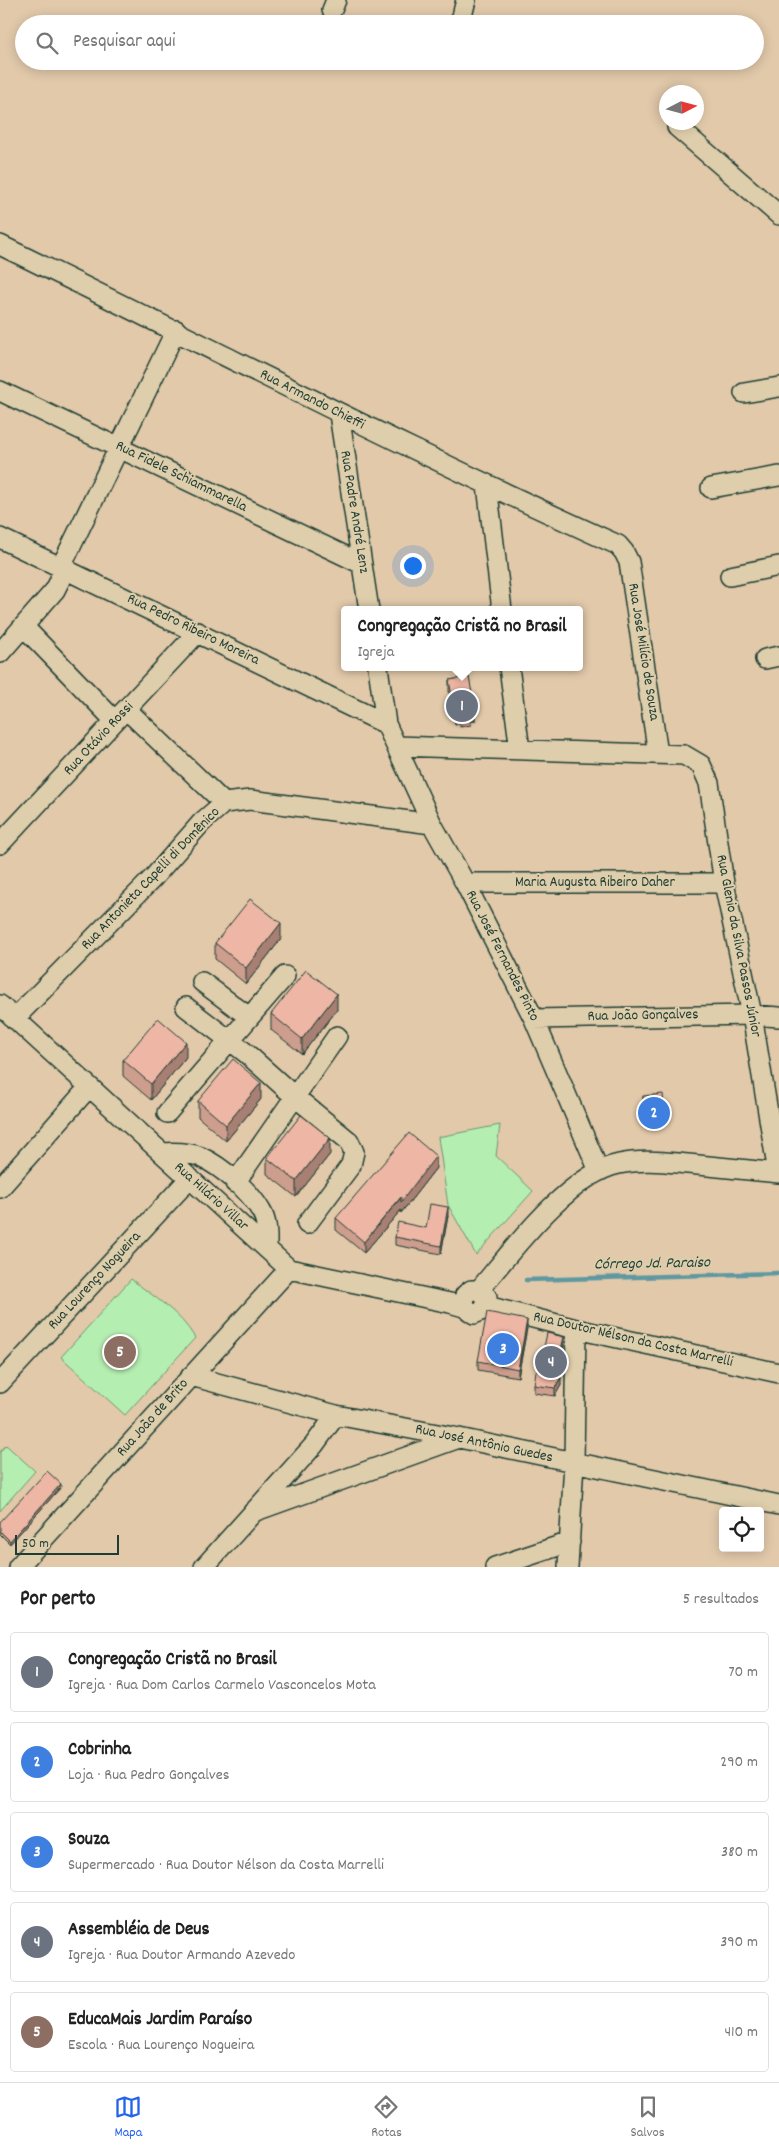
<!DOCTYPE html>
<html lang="pt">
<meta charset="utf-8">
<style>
body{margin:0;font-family:Dekko,sans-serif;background:#f2f2f2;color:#222}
.controls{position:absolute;right:15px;bottom:15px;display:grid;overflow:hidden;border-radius:5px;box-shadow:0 2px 12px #0003}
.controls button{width:45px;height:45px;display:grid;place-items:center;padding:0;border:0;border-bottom:1px solid #e0e0e0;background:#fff;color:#222;font:25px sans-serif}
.compass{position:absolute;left:659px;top:85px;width:45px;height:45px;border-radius:50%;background:#fff;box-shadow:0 2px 12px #0003;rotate:84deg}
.scale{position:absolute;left:15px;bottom:12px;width:104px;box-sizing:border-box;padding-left:5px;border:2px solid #1f3d34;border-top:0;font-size:14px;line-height:18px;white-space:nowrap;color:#1f3d34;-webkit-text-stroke:4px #dfceab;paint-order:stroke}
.you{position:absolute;left:412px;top:565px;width:18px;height:18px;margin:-12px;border:4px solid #fff;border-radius:50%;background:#1a73e8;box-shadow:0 0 0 8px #1a73e833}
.badge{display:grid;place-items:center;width:32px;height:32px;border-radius:50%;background:#2563eb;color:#fff;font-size:16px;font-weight:700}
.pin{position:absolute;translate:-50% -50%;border:2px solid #fff;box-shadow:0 1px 5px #0006}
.popup{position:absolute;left:341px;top:606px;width:242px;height:65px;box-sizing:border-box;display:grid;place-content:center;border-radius:5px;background:#fff;filter:drop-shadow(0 1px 4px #0005);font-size:16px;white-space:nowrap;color:#767676}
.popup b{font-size:19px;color:#222}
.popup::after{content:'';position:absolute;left:50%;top:100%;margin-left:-10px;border:10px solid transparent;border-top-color:#fff}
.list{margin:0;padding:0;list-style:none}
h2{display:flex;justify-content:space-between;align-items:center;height:65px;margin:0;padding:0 20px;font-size:21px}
h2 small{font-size:16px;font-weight:400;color:#767676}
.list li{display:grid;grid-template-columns:32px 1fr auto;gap:15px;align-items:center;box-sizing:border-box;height:80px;margin:0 10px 10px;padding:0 10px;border:1px solid #e0e0e0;border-radius:5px}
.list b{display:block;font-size:19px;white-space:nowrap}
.list p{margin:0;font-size:16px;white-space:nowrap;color:#767676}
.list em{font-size:16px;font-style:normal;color:#767676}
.icon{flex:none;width:28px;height:28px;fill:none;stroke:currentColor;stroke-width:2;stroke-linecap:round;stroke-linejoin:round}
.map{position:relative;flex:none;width:779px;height:1567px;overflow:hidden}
.search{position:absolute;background:#fff;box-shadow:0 2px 12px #0003;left:15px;right:15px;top:15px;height:55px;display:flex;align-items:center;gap:12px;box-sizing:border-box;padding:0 18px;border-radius:28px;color:#767676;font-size:19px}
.sheet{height:515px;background:#fff}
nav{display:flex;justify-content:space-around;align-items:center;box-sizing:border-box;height:70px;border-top:1px solid #e0e0e0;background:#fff;font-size:14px;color:#767676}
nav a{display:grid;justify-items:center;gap:2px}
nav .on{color:#2563eb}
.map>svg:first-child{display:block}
.green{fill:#b5eeb1;stroke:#6a9672}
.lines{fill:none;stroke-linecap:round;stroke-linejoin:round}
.stream{stroke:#5f98a1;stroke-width:4.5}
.minor-casing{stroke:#1f3d34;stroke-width:22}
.minor{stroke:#dfceab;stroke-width:19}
.wall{fill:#cd9d8d;stroke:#1f3d34}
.shaded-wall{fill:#a77f73;stroke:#1f3d34}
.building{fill:#eeb6a4;stroke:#1f3d34}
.labels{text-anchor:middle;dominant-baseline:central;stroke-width:4;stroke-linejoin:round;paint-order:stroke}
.street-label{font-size:15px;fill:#1f3d34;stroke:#dfceab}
.water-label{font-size:16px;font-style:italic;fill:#24453d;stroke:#dfceab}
</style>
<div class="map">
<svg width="779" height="1567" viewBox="0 0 779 1567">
<rect width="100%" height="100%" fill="#e2c9aa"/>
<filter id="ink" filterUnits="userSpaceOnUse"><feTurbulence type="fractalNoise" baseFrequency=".02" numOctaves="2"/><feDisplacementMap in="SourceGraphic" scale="10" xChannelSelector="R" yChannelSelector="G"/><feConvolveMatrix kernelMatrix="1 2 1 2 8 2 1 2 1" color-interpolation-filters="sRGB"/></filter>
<g filter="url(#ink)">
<path class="green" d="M500,1125L496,1156L533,1191L476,1255L448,1205L438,1137Z
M131,1279C154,1297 180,1312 195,1338L125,1415L61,1357Z
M6,1445L35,1471L0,1511V1452Z"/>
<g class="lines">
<path class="stream" d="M526,1280L779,1273"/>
<g class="minor-casing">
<path id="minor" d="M332,10L336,0
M460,24L466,0
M677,127L779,215
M0,245C206,345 409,451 618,545L624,552L629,562L658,754
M0,391L362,564
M744,393L779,387
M339,414L369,610
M487,485L502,610
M711,488L779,476
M0,538L386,724
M730,576L779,566
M24,627L115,721
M0,653L55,590L60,580L61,567L176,330
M765,659L779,656
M378,667L386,724L396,746L432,824L465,883L534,1019L599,1171
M509,667L520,750
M127,710L224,803
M396,746L684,755L701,765L709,783L724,883L752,1015L778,1173
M0,844L198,632
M465,883H724
M202,982L249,1017
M0,1005L289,1269L450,1303L464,1307L474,1314L485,1309L487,1297L479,1290H471L465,1295L464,1307
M186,1007L246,1053L294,1096L349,1141L354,1152L351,1165L307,1224
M14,1019L153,878L202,822L224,803L250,800L432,824
M534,1019L752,1015L779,1017
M167,1113L285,976
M162,1153C175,1152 188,1152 201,1157C222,1167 249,1190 261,1211C268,1222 267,1236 267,1249
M235,1183L337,1036
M0,1188L89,1087
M479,1290C511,1252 569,1174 619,1164C642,1159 665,1162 688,1164C718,1167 749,1170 779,1173
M487,1306L576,1329L779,1373
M191,1376L336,1415L459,1438L779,1505
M0,1383L190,1178
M253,1512L459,1438
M18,1567L289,1269
M204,1567L314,1445L336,1415
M495,1567L570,1542
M568,1567L574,1462L576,1329"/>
</g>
<use href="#minor" class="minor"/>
</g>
<path class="wall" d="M469,677L475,721H471V725L460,727V724L455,725L449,691V680Z
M281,939L246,984L215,959V943Z
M337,1010L302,1054L271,1030V1014Z
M186,1057L151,1100L123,1076V1060Z
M643,1096L665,1118V1124L645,1126Z
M261,1099L226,1141L198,1117V1101Z
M330,1154L296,1197L267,1174V1158Z
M436,1168L401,1213V1210L364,1253L336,1230V1218Z
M448,1216L441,1254L395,1245V1237L426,1228Z
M527,1328L518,1377L478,1370V1361Z
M564,1345L557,1376L561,1385L555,1396L534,1393V1385L539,1371Z
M61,1487L10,1544L0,1534V1522Z"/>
<path class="shaded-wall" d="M475,710V721H471V711Z
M281,923V939L246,984V968Z
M337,994V1010L302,1054V1039Z
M186,1042V1057L151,1100V1084Z
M261,1083V1099L226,1141V1125Z
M330,1138V1154L296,1197V1181Z
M436,1156V1168L401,1213V1210L364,1253V1242Z
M448,1207V1216L441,1254V1246Z
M527,1320V1328L518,1377V1369Z
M564,1337V1345L555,1384V1375Z
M561,1377V1385L555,1396V1388Z
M61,1484V1487L10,1544V1541Z"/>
<path class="building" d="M469,677L475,710L471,711V714L460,716V713L455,714L449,680Z
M250,899L281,923L246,968L215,943Z
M306,970L337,994L302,1039L271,1014Z
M158,1018L186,1042L151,1084L123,1060Z
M233,1059L261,1083L226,1125L198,1101Z
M663,1094L665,1118L645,1120L643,1096Z
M301,1115L330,1138L296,1181L267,1158Z
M409,1133L436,1156L401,1202V1197L364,1242L336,1218Z
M430,1204L448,1207L441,1246L395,1237L398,1222L426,1228Z
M487,1312L527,1320L518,1369L478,1361Z
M547,1333L564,1337L555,1375L561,1377L555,1388L534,1385L536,1371H539Z
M47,1471L61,1484L10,1541L0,1531V1522Z"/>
</g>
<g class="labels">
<g class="street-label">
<text transform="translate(312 400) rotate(27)">Rua Armando Chieffi</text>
<text transform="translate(181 477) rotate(26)">Rua Fidele Schiammarella</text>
<text transform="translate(354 512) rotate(81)">Rua Padre André Lenz</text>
<text transform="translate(193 630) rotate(26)">Rua Pedro Ribeiro Moreira</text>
<text transform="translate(643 652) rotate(81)">Rua José Milício de Souza</text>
<text transform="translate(99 739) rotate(-47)">Rua Otávio Rossi</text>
<text transform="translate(151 879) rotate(-46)">Rua Antonieta Capelli di Domênico</text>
<text x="595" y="883">Maria Augusta Ribeiro Daher</text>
<text transform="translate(738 946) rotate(79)">Rua Glenio da Silva Passos Júnior</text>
<text transform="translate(502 956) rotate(63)">Rua José Fernandes Pinto</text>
<text transform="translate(643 1016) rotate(-1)">Rua João Gonçalves</text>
<text transform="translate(211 1197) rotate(42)">Rua Hilário Villar</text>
<text transform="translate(95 1281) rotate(-47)">Rua Lourenço Nogueira</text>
<text transform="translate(633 1340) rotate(13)">Rua Doutor Nélson da Costa Marrelli</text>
<text transform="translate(153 1418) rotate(-48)">Rua João de Brito</text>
<text transform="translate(484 1444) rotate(12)">Rua José Antônio Guedes</text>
</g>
<g class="water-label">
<text transform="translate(652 1264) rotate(-1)">Córrego Jd. Paraiso</text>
</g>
</g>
</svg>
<div class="controls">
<button><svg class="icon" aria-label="locate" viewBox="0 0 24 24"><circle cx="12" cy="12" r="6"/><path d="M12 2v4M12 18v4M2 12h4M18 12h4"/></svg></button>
</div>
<svg class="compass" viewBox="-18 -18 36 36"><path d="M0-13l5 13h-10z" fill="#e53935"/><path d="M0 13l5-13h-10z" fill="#767676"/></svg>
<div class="scale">50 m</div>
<div class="you"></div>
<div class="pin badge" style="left:462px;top:706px;background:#6b7280">1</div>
<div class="popup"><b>Congregação Cristã no Brasil</b>Igreja</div>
<div class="pin badge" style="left:654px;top:1113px;background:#3f7fe0">2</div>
<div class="pin badge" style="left:503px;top:1349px;background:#3f7fe0">3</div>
<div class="pin badge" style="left:551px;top:1362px;background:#6b7280">4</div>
<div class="pin badge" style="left:120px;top:1352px;background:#8d6e63">5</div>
<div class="search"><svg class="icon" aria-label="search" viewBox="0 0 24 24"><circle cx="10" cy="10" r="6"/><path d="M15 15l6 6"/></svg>Pesquisar aqui</div>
</div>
<section class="sheet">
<h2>Por perto<small>5 resultados</small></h2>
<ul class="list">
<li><span class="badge" style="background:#6b7280">1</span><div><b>Congregação Cristã no Brasil</b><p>Igreja · Rua Dom Carlos Carmelo Vasconcelos Mota</p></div><em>70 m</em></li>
<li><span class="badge" style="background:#3f7fe0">2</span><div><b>Cobrinha</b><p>Loja · Rua Pedro Gonçalves</p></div><em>290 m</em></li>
<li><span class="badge" style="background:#3f7fe0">3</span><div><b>Souza</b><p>Supermercado · Rua Doutor Nélson da Costa Marrelli</p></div><em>380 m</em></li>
<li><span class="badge" style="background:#6b7280">4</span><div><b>Assembléia de Deus</b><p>Igreja · Rua Doutor Armando Azevedo</p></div><em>390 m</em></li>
<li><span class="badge" style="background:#8d6e63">5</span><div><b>EducaMais Jardim Paraíso</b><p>Escola · Rua Lourenço Nogueira</p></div><em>410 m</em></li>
</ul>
</section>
<nav>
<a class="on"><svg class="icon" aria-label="map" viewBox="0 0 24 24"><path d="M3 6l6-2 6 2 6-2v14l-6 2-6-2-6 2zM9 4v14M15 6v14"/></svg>Mapa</a>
<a><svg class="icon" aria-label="directions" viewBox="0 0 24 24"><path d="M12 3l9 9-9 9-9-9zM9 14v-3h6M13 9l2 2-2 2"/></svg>Rotas</a>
<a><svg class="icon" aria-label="saved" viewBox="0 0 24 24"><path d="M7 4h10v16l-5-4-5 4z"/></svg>Salvos</a>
</nav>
